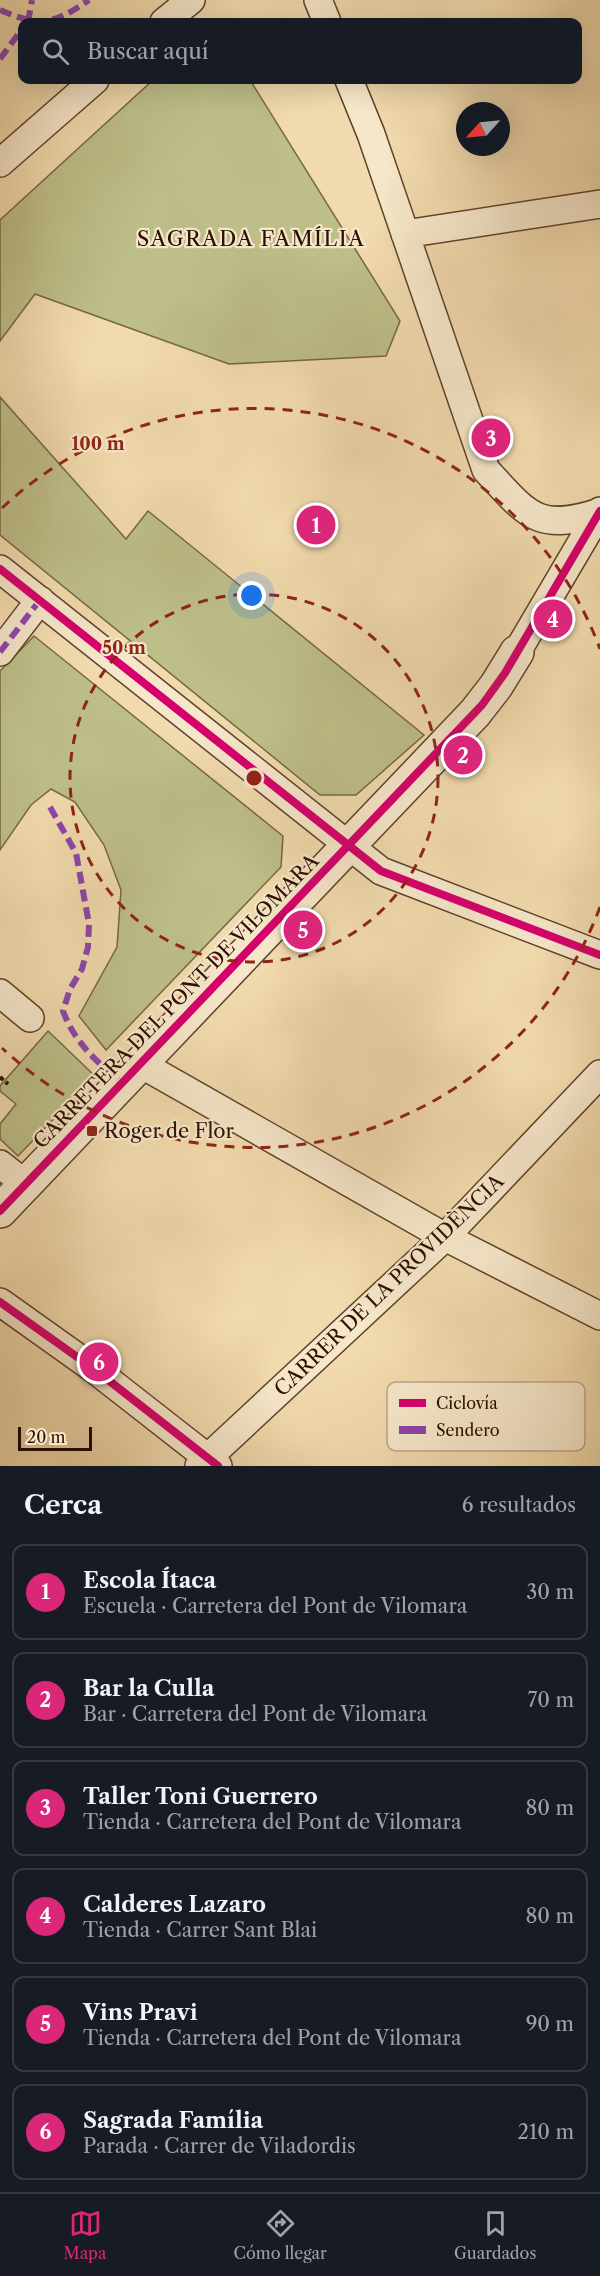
<!DOCTYPE html>
<html lang="es">
<meta charset="utf-8">
<style>
body{margin:0;font-family:"Libre Caslon Text",serif;background:#242831;color:#f1f3f6}
.compass{position:absolute;left:456px;top:102px;width:54px;height:54px;border-radius:50%;background:#171b24;box-shadow:0 6px 24px #0002;rotate:243deg}
.scale{position:absolute;left:18px;bottom:15px;width:74px;box-sizing:border-box;padding-left:6px;border:3px solid #2e1000;border-top:0;font-size:16px;line-height:21px;white-space:nowrap;color:#2e1000;-webkit-text-stroke:4px #f6e7ca;paint-order:stroke}
.you{position:absolute;left:252px;top:596px;width:21px;height:21px;margin:-15px;border:4px solid #fff;border-radius:50%;background:#1a73e8;box-shadow:0 0 0 9px #1a73e833}
.badge{display:grid;place-items:center;width:39px;height:39px;border-radius:50%;background:#db2777;color:#fff;font-size:20px;font-weight:700}
.pin{position:absolute;translate:-50% -50%;border:3px solid #fff;box-shadow:0 2px 6px #0006}
.list{margin:0;padding:0;list-style:none}
h2{display:flex;justify-content:space-between;align-items:center;height:78px;margin:0;padding:0 24px;font-size:26px}
h2 small{font-size:20px;font-weight:400;color:#9ea1a6}
.list li{display:grid;grid-template-columns:39px 1fr auto;gap:18px;align-items:center;box-sizing:border-box;height:96px;margin:0 12px 12px;padding:0 12px;border:2px solid #363941;border-radius:12px}
.list b{display:block;font-size:22px;white-space:nowrap}
.list p{margin:0;font-size:20px;white-space:nowrap;color:#9ea1a6}
.list em{font-size:20px;font-style:normal;color:#9ea1a6}
.icon{flex:none;width:33px;height:33px;fill:none;stroke:currentColor;stroke-width:2;stroke-linecap:round;stroke-linejoin:round}
.map{position:relative;flex:none;width:600px;height:1466px;overflow:hidden}
.search{position:absolute;background:#171b24;box-shadow:0 6px 24px #0002;left:18px;right:18px;top:18px;height:66px;display:flex;align-items:center;gap:15px;box-sizing:border-box;padding:0 21px;border-radius:12px;color:#9ea1a6;font-size:22px}
.sheet{height:726px;background:#171b24}
nav{display:flex;justify-content:space-around;align-items:center;box-sizing:border-box;height:84px;border-top:2px solid #363941;background:#171b24;font-size:16px;color:#9ea1a6}
nav a{display:grid;justify-items:center;gap:3px}
nav .on{color:#db2777}
.map>svg:first-child{display:block}
.green{fill:#bdbe88;stroke:#766744;stroke-width:1.5}
.lines{fill:none;stroke-linecap:round;stroke-linejoin:round}
.minor-casing{stroke:#5f422b;stroke-width:30}
.tertiary-casing{stroke:#5f422b;stroke-width:36}
.path{stroke:#2e1000;stroke-width:4;stroke-dasharray:4.5 3;stroke-linecap:butt}
.minor{stroke:#f6e7ca;stroke-width:27}
.tertiary{stroke:#f6e7ca;stroke-width:33}
.quiet{stroke:#8e44ad;stroke-width:6;stroke-dasharray:12 6;stroke-linecap:butt}
.cycleway-casing{stroke:#f6e7ca;stroke-width:11}
.cycleway{stroke:#d6006c;stroke-width:8}
.ring{fill:none;stroke:#8f2418;stroke-width:3;stroke-dasharray:10 8}
.poi-dot{fill:#8f2418;stroke:#f6e7ca;stroke-width:2}
.labels{text-anchor:middle;dominant-baseline:central;stroke-width:4.5;stroke-linejoin:round;paint-order:stroke}
.street-label{font-size:20px;fill:#2e1000;stroke:#f6e7ca}
.poi-label{font-size:20px;fill:#2e1000;stroke:#f6e7ca;text-anchor:start}
.neighbourhood-label{font-size:21px;letter-spacing:1.5px;fill:#2e1000;stroke:#f6e7ca}
.key{fill:#f6e7ca;stroke:#baa68d;stroke-width:1.5}
.key-label{font-size:16px;fill:#2e1000}
.centre{fill:#8f2418;stroke:#f6e7ca;stroke-width:3}
.ring-label{font-size:18px;text-anchor:middle;font-weight:bold;fill:#8f2418;stroke:#f6e7ca;stroke-width:4.5;stroke-linejoin:round;paint-order:stroke}
</style>
<div class="map">
<svg width="600" height="1466" viewBox="0 0 600 1466">
<rect width="100%" height="100%" fill="#f1daad"/>
<filter id="stains"><feTurbulence type="fractalNoise" baseFrequency=".00333" numOctaves="4"/><feColorMatrix values="0 0 0 0 .2 0 0 0 0 .09 0 0 0 0 .02 0 0 0 .5 -.17"/></filter>
<radialGradient id="worn" r=".72"><stop offset=".6" stop-color="#630" stop-opacity="0"/><stop offset="1" stop-color="#630" stop-opacity=".3"/></radialGradient>
<path class="green" d="M153,80H250L400,321L386,356L229,364L35,294L0,341V220Z
M0,397L126,539L148,511L424,735L356,795H320L0,535Z
M34,636L283,836L281,867L106,1050L79,1016L117,947L121,890L104,845L75,802L51,789L31,805L0,850V671Z
M48,1031L95,1076L18,1156L0,1139V1124L16,1104L0,1091V1086Z"/>
<g class="lines">
<g class="minor-casing">
<path id="minor" d="M318,0L327,22
M164,22L191,0
M349,80L371,134L486,470C527,514 537,533 600,512
M0,163L95,80
M405,234L600,204
M0,569L381,871L600,955
M0,652L40,600
M517,652L600,511
M0,993L30,1018
M139,1063L445,1237L600,1316
M0,1164L25,1184
M0,1302L94,1369L218,1466
M199,1466L445,1237L600,1074"/>
</g>
<g class="tertiary-casing">
<path id="tertiary" d="M0,1211L475,713L496,686L517,652"/>
</g>
<path class="path" d="M0,1077L8,1084"/>
<use href="#minor" class="minor"/>
<use href="#tertiary" class="tertiary"/>
<path class="quiet" d="M0,10C40,27 53,25 89,0
M28,22L32,0
M0,59L22,29
M0,652L40,600
M50,807L76,853L89,924L88,947L82,969L70,989L63,1011C75,1043 96,1061 121,1082"/>
<g class="cycleway-casing">
<path id="cycleway" d="M0,569L381,871L600,955
M0,1211L482,705L505,673L600,511
M0,1302L94,1369L218,1466"/>
</g>
<use href="#cycleway" class="cycleway"/>
</g>
<g class="ring">
<circle cx="254" cy="778" r="184"/>
<path d="M600 907A369 369 0 0 1 2 1048M2 508A369 369 0 0 1 600 649"/>
</g>
<rect class="poi-dot" x="86" y="1125" width="12" height="12" rx="3"/>
<g class="labels">
<g class="street-label">
<text transform="translate(176 1001) rotate(-46)">CARRETERA DEL PONT DE VILOMARA</text>
<text transform="translate(389 1285) rotate(-44)">CARRER DE LA PROVIDÈNCIA</text>
</g>
<g class="poi-label">
<text x="104" y="1131">Roger de Flor</text>
</g>
<g class="neighbourhood-label">
<text x="251" y="238">SAGRADA FAMÍLIA</text>
</g>
</g>
<rect x="387" y="1382" width="198" height="69" rx="9" class="key"/>
<rect x="399" y="1399" width="27" height="8" fill="#d6006c"/>
<rect x="399" y="1426" width="27" height="8" fill="#8e44ad"/>
<g class="key-label">
<text x="436" y="1409">Ciclovía</text>
<text x="436" y="1436">Sendero</text>
</g>
<circle cx="254" cy="778" r="9" class="centre"/>
<g class="ring-label">
<text x="98" y="450">100 m</text>
<text x="124" y="654">50 m</text>
</g>
<rect width="100%" height="100%" filter="url(#stains)"/>
<rect width="100%" height="100%" fill="url(#worn)"/>
</svg>
<svg class="compass" viewBox="-18 -18 36 36"><path d="M0-13l5 13h-10z" fill="#e53935"/><path d="M0 13l5-13h-10z" fill="#9ea1a6"/></svg>
<div class="scale">20 m</div>
<div class="you"></div>
<div class="pin badge" style="left:316px;top:525px">1</div>
<div class="pin badge" style="left:463px;top:755px">2</div>
<div class="pin badge" style="left:491px;top:438px">3</div>
<div class="pin badge" style="left:553px;top:619px">4</div>
<div class="pin badge" style="left:303px;top:930px">5</div>
<div class="pin badge" style="left:99px;top:1362px">6</div>
<div class="search"><svg class="icon" aria-label="search" viewBox="0 0 24 24"><circle cx="10" cy="10" r="6"/><path d="M15 15l6 6"/></svg>Buscar aquí</div>
</div>
<section class="sheet">
<h2>Cerca<small>6 resultados</small></h2>
<ul class="list">
<li><span class="badge">1</span><div><b>Escola Ítaca</b><p>Escuela · Carretera del Pont de Vilomara</p></div><em>30 m</em></li>
<li><span class="badge">2</span><div><b>Bar la Culla</b><p>Bar · Carretera del Pont de Vilomara</p></div><em>70 m</em></li>
<li><span class="badge">3</span><div><b>Taller Toni Guerrero</b><p>Tienda · Carretera del Pont de Vilomara</p></div><em>80 m</em></li>
<li><span class="badge">4</span><div><b>Calderes Lazaro</b><p>Tienda · Carrer Sant Blai</p></div><em>80 m</em></li>
<li><span class="badge">5</span><div><b>Vins Pravi</b><p>Tienda · Carretera del Pont de Vilomara</p></div><em>90 m</em></li>
<li><span class="badge">6</span><div><b>Sagrada Família</b><p>Parada · Carrer de Viladordis</p></div><em>210 m</em></li>
</ul>
</section>
<nav>
<a class="on"><svg class="icon" aria-label="map" viewBox="0 0 24 24"><path d="M3 6l6-2 6 2 6-2v14l-6 2-6-2-6 2zM9 4v14M15 6v14"/></svg>Mapa</a>
<a><svg class="icon" aria-label="directions" viewBox="0 0 24 24"><path d="M12 3l9 9-9 9-9-9zM9 14v-3h6M13 9l2 2-2 2"/></svg>Cómo llegar</a>
<a><svg class="icon" aria-label="saved" viewBox="0 0 24 24"><path d="M7 4h10v16l-5-4-5 4z"/></svg>Guardados</a>
</nav>
